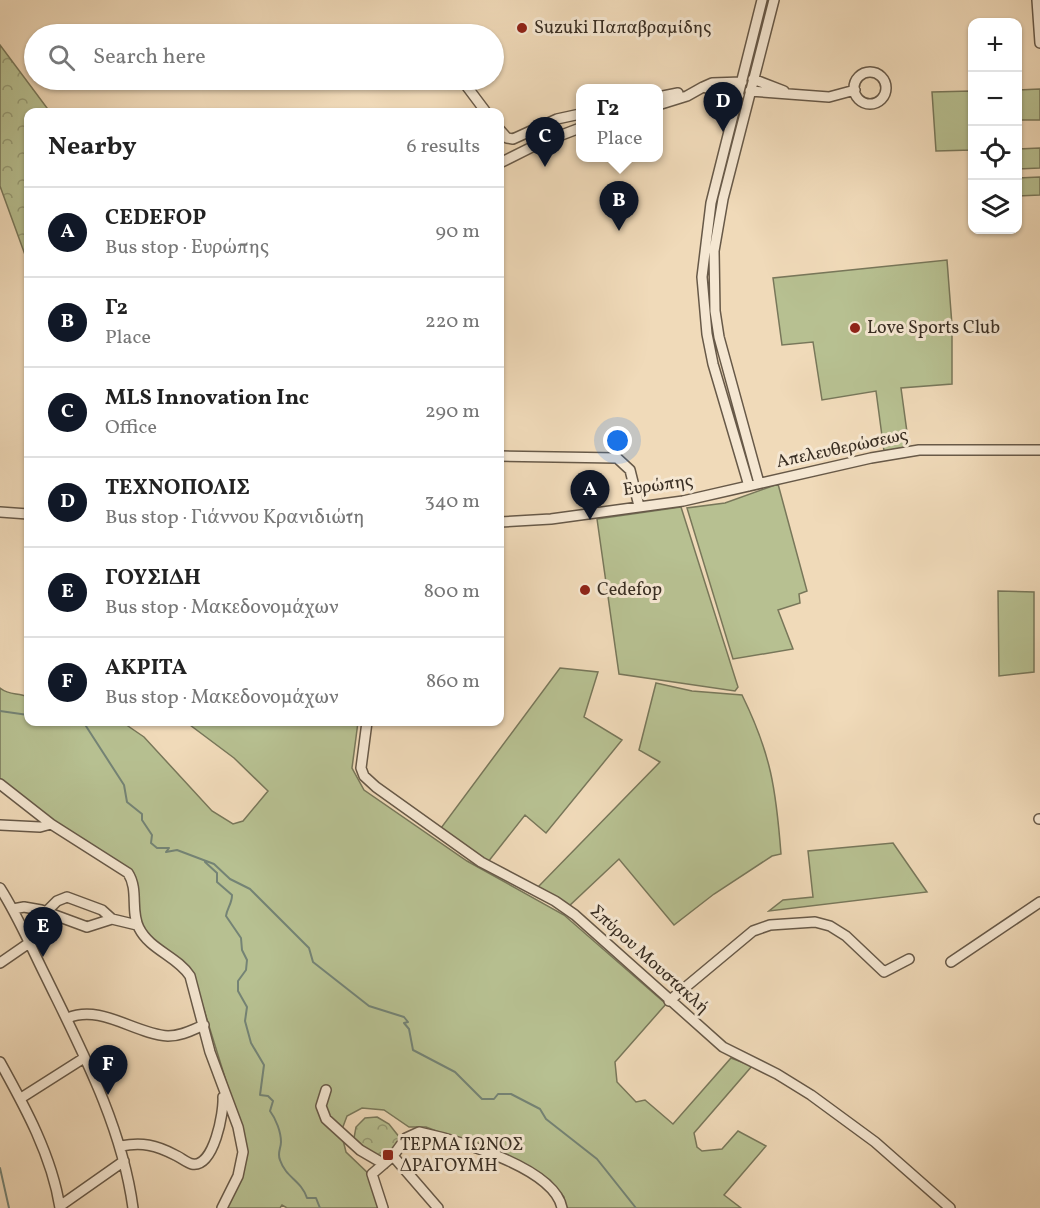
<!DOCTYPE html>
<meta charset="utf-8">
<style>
body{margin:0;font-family:Vollkorn,serif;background:#f2f2f2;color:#222}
.controls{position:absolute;right:18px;top:18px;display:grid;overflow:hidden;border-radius:12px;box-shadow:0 2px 4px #0004}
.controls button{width:54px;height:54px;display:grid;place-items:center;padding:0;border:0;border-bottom:2px solid #e0e0e0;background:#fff;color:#222;font:30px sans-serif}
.you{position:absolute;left:618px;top:441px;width:21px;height:21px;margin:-15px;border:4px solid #fff;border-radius:50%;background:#1a73e8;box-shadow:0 0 0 9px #1a73e833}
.badge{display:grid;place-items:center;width:39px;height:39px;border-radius:50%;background:#111827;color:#fff;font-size:20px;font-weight:700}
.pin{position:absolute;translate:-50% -50px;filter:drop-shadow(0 2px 3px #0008)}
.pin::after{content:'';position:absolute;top:32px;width:21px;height:18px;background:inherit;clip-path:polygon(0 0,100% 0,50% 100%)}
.popup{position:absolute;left:576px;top:84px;width:87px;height:78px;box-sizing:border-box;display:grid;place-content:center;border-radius:12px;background:#fff;filter:drop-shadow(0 2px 4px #0005);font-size:20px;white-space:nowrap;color:#767676}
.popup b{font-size:22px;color:#222}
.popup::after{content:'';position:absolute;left:50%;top:100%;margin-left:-12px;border:12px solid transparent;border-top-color:#fff}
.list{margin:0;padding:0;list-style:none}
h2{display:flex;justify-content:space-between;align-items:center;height:78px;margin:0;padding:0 24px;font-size:26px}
h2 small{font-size:20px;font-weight:400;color:#767676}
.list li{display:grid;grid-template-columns:39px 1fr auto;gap:18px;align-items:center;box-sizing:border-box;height:90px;padding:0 24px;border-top:2px solid #e0e0e0}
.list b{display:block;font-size:22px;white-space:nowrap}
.list p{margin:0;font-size:20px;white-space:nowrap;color:#767676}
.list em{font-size:20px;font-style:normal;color:#767676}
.icon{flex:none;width:33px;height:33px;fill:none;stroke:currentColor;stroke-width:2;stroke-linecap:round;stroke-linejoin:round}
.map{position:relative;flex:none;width:1040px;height:1208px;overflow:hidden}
.search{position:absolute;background:#fff;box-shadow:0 2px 4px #0004;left:24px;top:24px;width:480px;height:66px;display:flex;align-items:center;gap:15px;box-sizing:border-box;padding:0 21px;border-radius:33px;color:#767676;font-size:22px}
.panel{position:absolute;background:#fff;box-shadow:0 2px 4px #0004;left:24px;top:108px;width:480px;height:618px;border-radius:12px}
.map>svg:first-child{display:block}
.grass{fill:#b7c091;stroke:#78775a;stroke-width:1.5}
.forest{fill:url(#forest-crowns);stroke:#78775a;stroke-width:1.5}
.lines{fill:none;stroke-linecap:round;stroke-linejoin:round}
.stream{stroke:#748375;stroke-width:2}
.minor-casing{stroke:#675948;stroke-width:12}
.minor{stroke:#f5e7d2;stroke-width:9}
.poi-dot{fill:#8f2418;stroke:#f5e7d2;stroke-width:2}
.labels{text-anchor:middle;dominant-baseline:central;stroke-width:6;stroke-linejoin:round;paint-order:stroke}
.poi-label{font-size:18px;fill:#392e23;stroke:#f5e7d2;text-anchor:start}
.street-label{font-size:18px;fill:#392e23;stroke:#f5e7d2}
</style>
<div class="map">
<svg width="1040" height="1208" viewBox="0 0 1040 1208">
<defs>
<pattern id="forest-crowns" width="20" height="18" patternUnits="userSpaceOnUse" patternTransform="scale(1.5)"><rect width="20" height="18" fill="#b7c091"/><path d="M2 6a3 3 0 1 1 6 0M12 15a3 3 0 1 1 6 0" fill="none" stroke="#969c76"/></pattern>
</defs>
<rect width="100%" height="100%" fill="#f0dab9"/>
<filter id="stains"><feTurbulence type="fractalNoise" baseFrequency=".00333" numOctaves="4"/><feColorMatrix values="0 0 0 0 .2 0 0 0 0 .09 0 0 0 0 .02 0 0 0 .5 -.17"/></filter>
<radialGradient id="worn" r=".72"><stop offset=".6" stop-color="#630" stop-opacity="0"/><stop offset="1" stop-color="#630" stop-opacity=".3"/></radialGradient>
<path class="grass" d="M1040,89V120H1018V90Z
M972,91V150L936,151L932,92Z
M1040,148V168L1018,169V149Z
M1040,177V195L1018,196V178Z
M947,260L952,325V384L901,388L909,447L884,451L876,391L822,400L813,342L782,345L773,278Z
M778,484L807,591L799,594L800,603L778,610L793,649L733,659L687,508L725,503Z
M681,507L738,687L735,691L619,674L597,519Z
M998,591L1034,592V672L999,676Z
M560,668L598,672L584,717L622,740L546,833L525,815L488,862L441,828Z
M656,683L692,691L742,695C771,754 776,789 781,854L772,856L714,894L674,925L619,859L569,906L537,888L660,762L639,750Z
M0,688C10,696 18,692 28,697V722H122L144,737L212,811L233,824L243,821L268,791L234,758L186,722H358L352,768L364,790L467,861L564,915L666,1004L615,1062L617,1082L636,1102L645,1100L673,1124L731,1058L752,1066L694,1133L697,1147L702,1151L722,1149L738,1131L766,1146L724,1195L741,1208H565L564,1197L550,1180L515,1161L426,1127H409L384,1110L362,1108L347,1116L341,1132L346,1152L372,1177L381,1208H287L282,1205L280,1208H225C235,1187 246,1169 246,1145L195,981L152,943L140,920L137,884L112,858L59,825L0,780Z
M893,843L927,892L769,911L783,900L813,897L808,851Z"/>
<path class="forest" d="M0,45L50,112H28V263L0,186Z
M377,1117L389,1124L400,1138L397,1147L383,1157L371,1154L354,1138L356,1127L365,1118Z"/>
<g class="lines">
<path class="stream" d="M0,711L28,715
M56,722L84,723L124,785L127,802L142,814V820L152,835L151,843L157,848H169L166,852L177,850L214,864L230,879L250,889L309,948L313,962L369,1006L404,1017L408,1022L404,1023L409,1029L413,1050L455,1072L482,1099H494L498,1094H511L540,1109L546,1119L597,1159L636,1208
M205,862L217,873V882L232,895C232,904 227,908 226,916L241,938L242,950L247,960L246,970L238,981V991L247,1007L245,1021L251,1043L264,1065L260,1095L268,1096L273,1101L270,1111C276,1119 281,1132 281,1142C281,1148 277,1153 280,1160C286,1178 301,1180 307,1198H316L320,1208
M0,1168L9,1208"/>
<g class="minor-casing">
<path id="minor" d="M1037,0L1040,43
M854 88a16 16 0 1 1 32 0a16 16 0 1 1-32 0Z
M753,79L784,91
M462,80L486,112
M703,87L712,83L742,82
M750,91L829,97L855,90
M658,97L678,93
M658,105L687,96L703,87L739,95
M500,130L507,138L513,139L557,119L580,114
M500,163L538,144L580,128
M500,456L617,458L630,470L639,506
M759,483L719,337L715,311L714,251L723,199L774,0
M749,486L713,364L707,334L702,277L711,203L762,0
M0,512L28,514
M500,522L551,519L683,501L871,458L919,450H1040
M367,722L361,768L364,776L376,787L481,862L555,901L575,915L723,1047L777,1074L811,1095L875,1142L950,1208
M0,784L51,824L128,873C139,890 130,911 139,928C150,950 177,956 190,976L210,1052L238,1127L243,1152L238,1176L222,1208
M1039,819H1040
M0,825L40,827L51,824
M0,888C18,916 31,947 46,977C82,1051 122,1126 133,1208
M13,909L24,907L41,910L87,927L112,919L137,925
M46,912L57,901L67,897L102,910L112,919
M951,962L1040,902
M0,963L29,943
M669,1001L753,931L770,925L815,922L830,926L846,936L884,972L909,959
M68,1018C101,1004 135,1034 168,1036C181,1036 192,1030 204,1025
M0,1062C25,1107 52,1156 60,1208
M326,1090L321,1106L326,1119L360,1150L384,1164
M21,1098L84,1058
M121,1146C142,1142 156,1145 175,1155C180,1157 187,1163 192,1164C214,1168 224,1112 223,1097
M393,1156L438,1208
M60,1206L124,1161
M383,1208L372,1174L393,1156L406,1138L419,1132C456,1140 554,1167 562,1208"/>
</g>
<use href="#minor" class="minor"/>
</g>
<g class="poi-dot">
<circle cx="522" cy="28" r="6"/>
<circle cx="855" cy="328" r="6"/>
<circle cx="585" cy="590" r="6"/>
<rect x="382" y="1149" width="12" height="12" rx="3"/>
</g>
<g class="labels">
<g class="poi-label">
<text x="534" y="28">Suzuki Παπαβραμίδης</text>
<text x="867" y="328">Love Sports Club</text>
<text x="597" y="590">Cedefop</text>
<text x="400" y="1145">ΤΕΡΜΑ ΙΩΝΟΣ<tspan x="400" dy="21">ΔΡΑΓΟΥΜΗ</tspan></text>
</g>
<g class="street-label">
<text transform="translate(842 449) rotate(-12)">Απελευθερώσεως</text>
<text transform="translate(658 486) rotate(-8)">Ευρώπης</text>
<text transform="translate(649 960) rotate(42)">Σπύρου Μουστακλή</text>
</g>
</g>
<rect width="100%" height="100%" filter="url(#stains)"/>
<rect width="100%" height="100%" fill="url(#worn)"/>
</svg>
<div class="controls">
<button>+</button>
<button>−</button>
<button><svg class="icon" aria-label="locate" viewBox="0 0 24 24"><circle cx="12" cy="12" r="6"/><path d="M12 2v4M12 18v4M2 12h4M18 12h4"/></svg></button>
<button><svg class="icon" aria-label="layers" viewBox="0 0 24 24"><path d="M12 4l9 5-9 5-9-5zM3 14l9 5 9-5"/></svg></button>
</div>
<div class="you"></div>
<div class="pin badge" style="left:590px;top:520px">A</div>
<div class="pin badge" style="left:619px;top:231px">B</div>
<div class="popup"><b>Γ2</b>Place</div>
<div class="pin badge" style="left:545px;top:167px">C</div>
<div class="pin badge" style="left:723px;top:132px">D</div>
<div class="pin badge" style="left:43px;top:957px">E</div>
<div class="pin badge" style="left:108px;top:1095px">F</div>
<div class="search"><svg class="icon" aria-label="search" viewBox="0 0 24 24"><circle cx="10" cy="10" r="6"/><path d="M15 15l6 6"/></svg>Search here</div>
<section class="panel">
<h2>Nearby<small>6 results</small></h2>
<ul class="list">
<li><span class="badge">A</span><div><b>CEDEFOP</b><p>Bus stop · Ευρώπης</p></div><em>90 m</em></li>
<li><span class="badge">B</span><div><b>Γ2</b><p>Place</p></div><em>220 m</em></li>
<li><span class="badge">C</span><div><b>MLS Innovation Inc</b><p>Office</p></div><em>290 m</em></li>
<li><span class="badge">D</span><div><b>ΤΕΧΝΟΠΟΛΙΣ</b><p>Bus stop · Γιάννου Κρανιδιώτη</p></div><em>340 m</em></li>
<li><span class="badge">E</span><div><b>ΓΟΥΣΙΔΗ</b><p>Bus stop · Μακεδονομάχων</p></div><em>800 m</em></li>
<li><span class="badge">F</span><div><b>ΑΚΡΙΤΑ</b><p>Bus stop · Μακεδονομάχων</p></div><em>860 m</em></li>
</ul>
</section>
</div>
